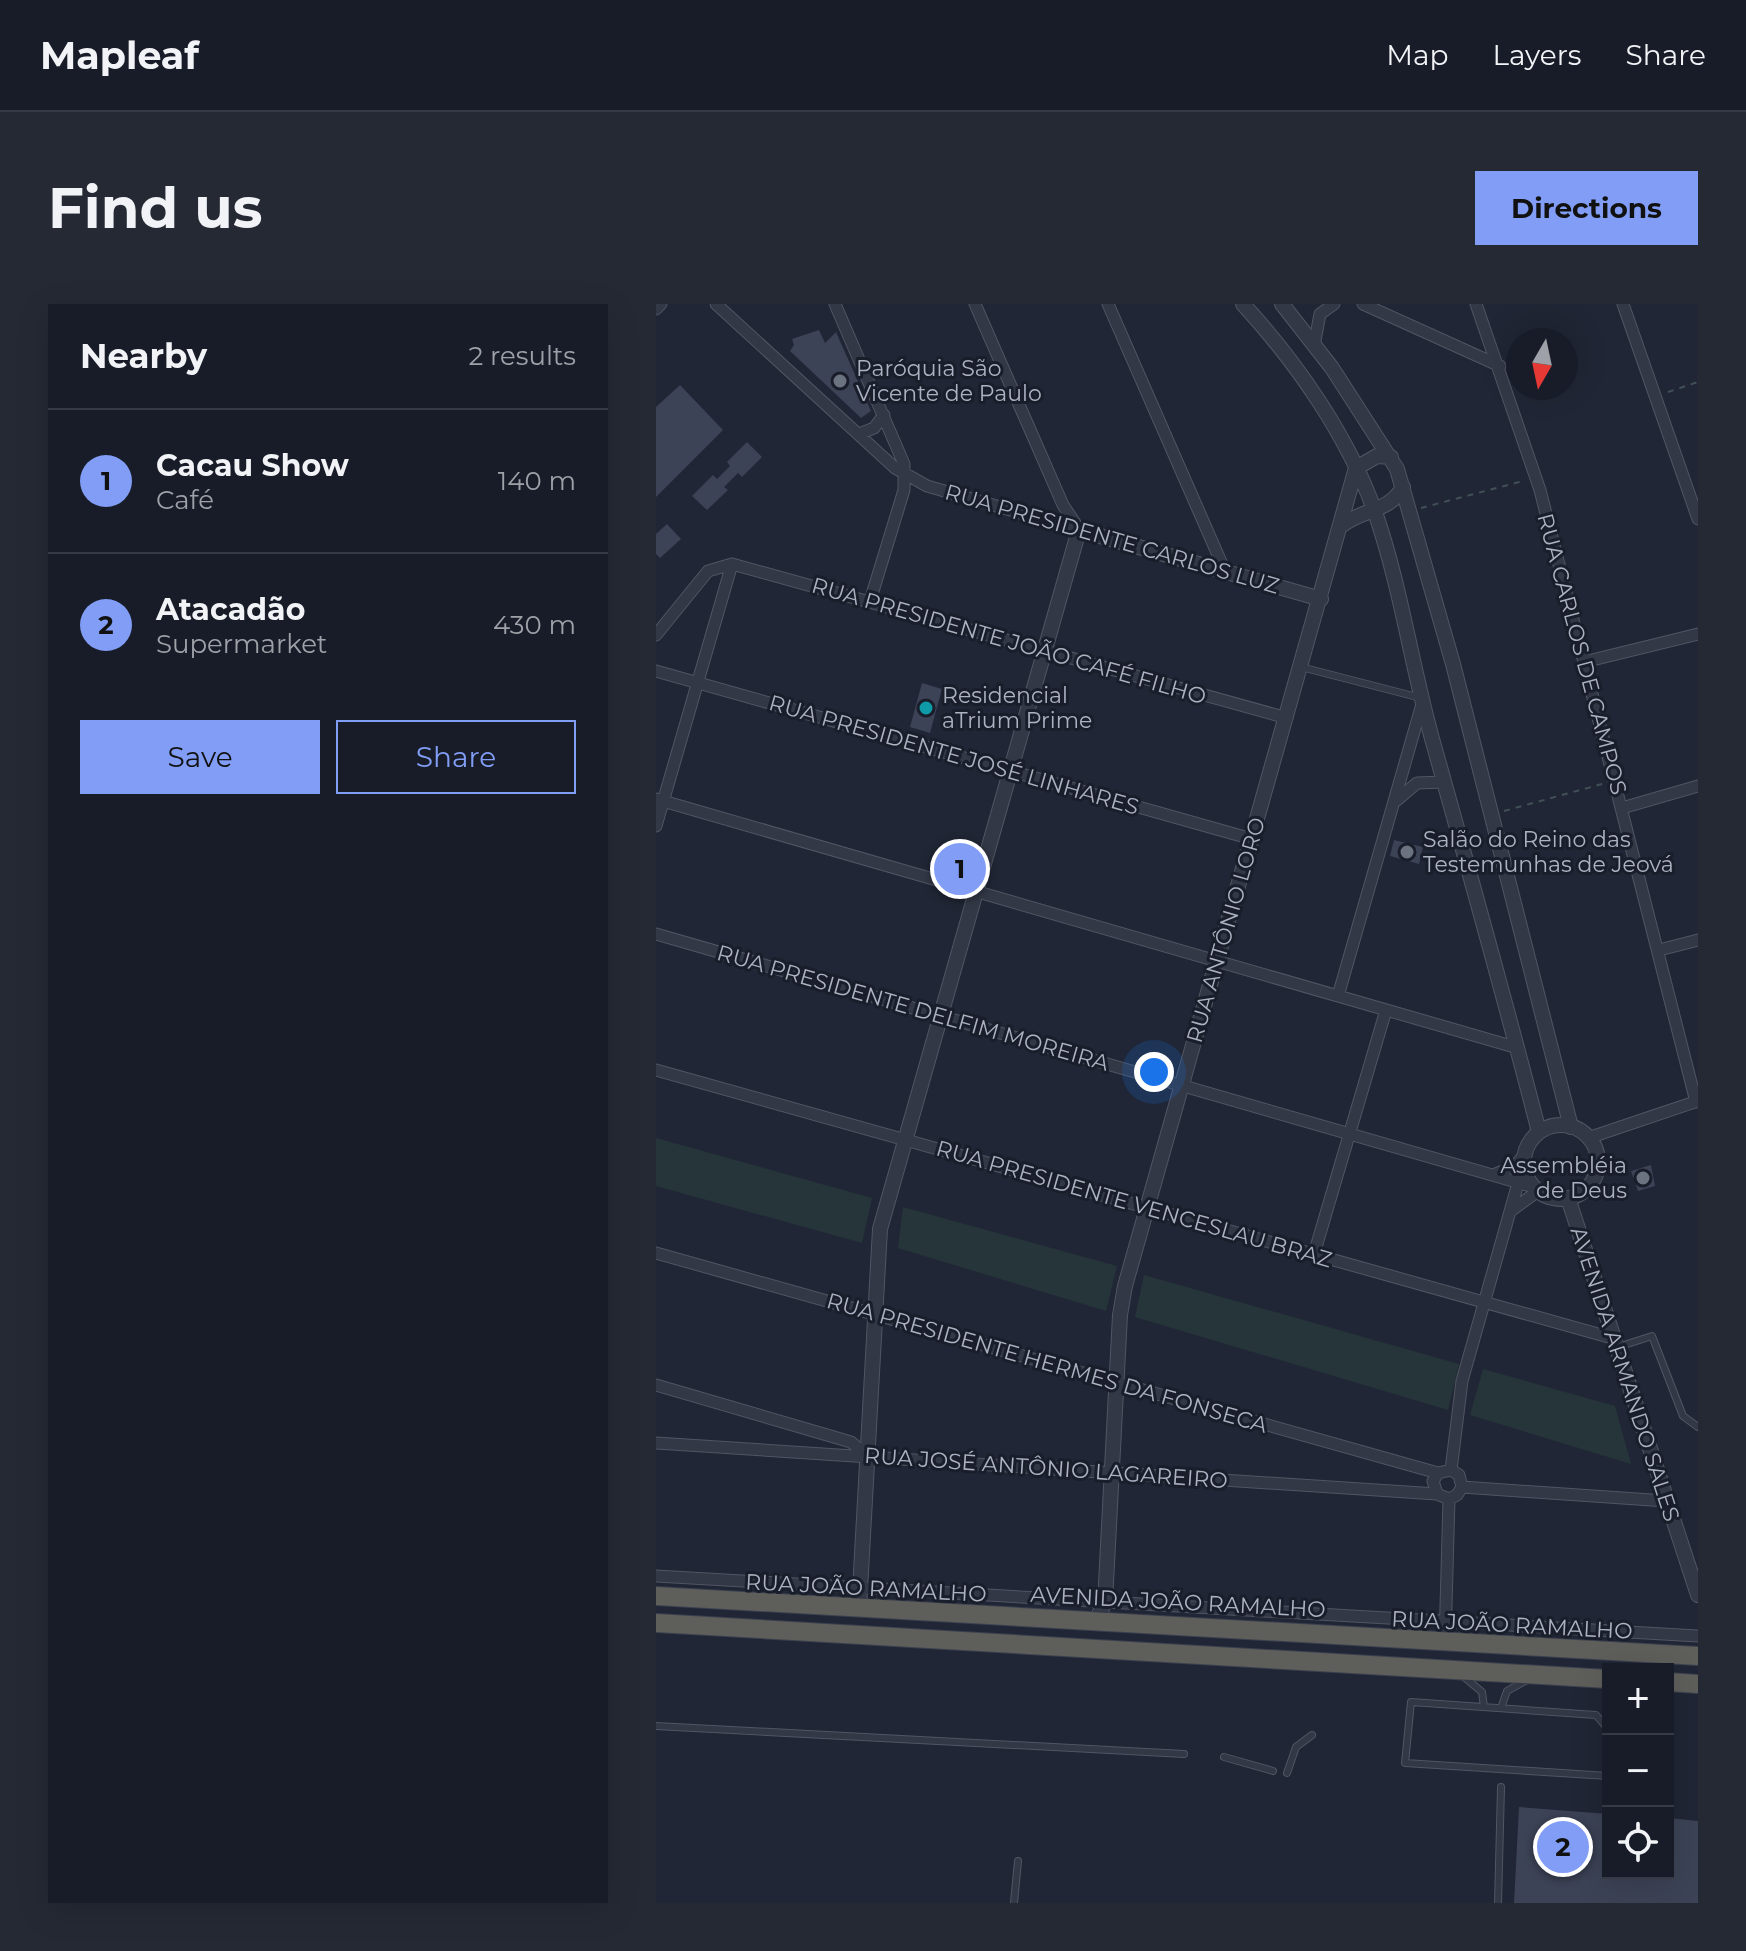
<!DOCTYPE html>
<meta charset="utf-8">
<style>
body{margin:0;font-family:Montserrat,sans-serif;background:#252934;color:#f1f3f6}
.controls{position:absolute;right:24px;bottom:24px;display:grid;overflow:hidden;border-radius:0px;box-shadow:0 8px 32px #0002}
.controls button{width:72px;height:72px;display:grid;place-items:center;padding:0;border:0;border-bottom:2px solid #363a45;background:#181c28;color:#f1f3f6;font:40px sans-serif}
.compass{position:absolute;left:850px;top:24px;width:72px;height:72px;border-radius:50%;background:#181c28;box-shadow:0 8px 32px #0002;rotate:189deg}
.you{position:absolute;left:498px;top:768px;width:28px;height:28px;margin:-20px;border:6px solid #fff;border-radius:50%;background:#1a73e8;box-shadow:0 0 0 12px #1a73e833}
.badge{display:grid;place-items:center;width:52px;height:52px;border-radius:50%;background:#819df5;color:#111;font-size:26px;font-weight:700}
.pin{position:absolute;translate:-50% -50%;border:4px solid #fff;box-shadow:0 2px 8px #0006}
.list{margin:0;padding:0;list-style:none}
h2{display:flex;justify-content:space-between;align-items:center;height:104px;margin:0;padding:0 32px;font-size:34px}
h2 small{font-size:26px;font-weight:400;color:#9fa1a8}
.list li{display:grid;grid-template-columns:52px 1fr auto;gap:24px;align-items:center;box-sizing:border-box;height:144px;padding:0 32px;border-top:2px solid #363a45}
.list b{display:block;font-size:30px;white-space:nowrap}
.list p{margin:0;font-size:26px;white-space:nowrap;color:#9fa1a8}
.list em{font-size:26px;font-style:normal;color:#9fa1a8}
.actions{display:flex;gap:16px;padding:24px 32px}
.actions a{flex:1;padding:18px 0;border:2px solid #819df5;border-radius:0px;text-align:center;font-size:28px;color:#819df5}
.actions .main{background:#819df5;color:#111}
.icon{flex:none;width:44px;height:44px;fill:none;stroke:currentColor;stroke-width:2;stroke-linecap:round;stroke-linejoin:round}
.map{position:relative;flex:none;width:1042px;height:1599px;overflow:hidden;border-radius:0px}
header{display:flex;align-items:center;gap:48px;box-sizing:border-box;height:112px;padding:0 40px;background:#181c28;border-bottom:2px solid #363a45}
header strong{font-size:38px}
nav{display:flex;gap:44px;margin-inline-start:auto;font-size:28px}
.intro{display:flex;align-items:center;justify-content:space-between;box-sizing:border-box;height:192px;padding:0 48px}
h1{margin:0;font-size:56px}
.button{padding:20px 36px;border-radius:0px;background:#819df5;color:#111;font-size:28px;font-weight:700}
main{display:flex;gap:48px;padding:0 48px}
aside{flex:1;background:#181c28;border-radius:0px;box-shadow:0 8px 32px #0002}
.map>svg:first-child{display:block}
.green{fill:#25353a}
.building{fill:#3c4356}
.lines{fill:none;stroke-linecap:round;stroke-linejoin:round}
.service-casing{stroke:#515564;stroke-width:8}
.minor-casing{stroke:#515564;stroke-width:13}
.tertiary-casing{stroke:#515564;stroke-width:16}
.trunk-casing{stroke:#3b404e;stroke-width:20}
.path{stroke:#415056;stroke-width:2;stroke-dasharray:6 6;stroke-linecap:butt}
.service{stroke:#333846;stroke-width:6}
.minor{stroke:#333846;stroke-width:11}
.tertiary{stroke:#333846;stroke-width:14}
.trunk{stroke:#5e5e5b;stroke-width:18}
.worship-dot{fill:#6b7280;stroke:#191e2a;stroke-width:3}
.culture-dot{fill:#0f9aa8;stroke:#191e2a;stroke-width:3}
.labels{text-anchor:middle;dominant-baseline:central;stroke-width:6;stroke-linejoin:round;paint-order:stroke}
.poi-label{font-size:22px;fill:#adb2c3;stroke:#191e2a;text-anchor:start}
.street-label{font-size:22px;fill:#adb2c3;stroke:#191e2a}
</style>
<header>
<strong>Mapleaf</strong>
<nav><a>Map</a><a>Layers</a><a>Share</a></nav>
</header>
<div class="intro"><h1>Find us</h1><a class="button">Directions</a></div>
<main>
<aside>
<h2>Nearby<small>2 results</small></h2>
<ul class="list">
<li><span class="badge">1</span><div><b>Cacau Show</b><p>Café</p></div><em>140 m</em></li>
<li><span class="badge">2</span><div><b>Atacadão</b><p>Supermarket</p></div><em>430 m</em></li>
</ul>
<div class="actions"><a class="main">Save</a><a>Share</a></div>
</aside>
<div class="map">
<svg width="1042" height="1599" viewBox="0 0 1042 1599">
<rect width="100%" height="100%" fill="#202635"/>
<path class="green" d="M0,834L216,894L206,939L0,882Z
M247,903L461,962L450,1007L242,944Z
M488,971L803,1060L792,1106L479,1013Z
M827,1065L959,1102L975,1160L814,1111Z"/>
<path class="building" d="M163,26L169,39L180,28L215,107L205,114L134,47L138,41L136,35Z
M24,81L67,126L0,193V103Z
M91,138L106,153L86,173L82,169L68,183L72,186L51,206L36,192L57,171L61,175L74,162L71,158Z
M11,220L25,235L4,254L0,250V230Z
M266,379L286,385L274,429L254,423Z
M738,536L767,543L763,560L734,552Z
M288,541L313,548L312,565L295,572L281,568Z
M995,861L999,882L982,887L975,867Z
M863,1503L952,1510V1569H1012V1514L1042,1517V1599H858Z"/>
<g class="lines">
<g class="service-casing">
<path id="service" d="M645,363L765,394
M962,1043L996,1032L1027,1112L1042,1123
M807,1372L826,1388L828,1403
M845,1404L851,1387L871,1376
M0,1422L528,1450
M952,1425L940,1411L755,1398L749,1459L952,1472
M568,1453L617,1467
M631,1469L640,1443L656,1431
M358,1599L362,1557
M842,1599L845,1483"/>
</g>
<g class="minor-casing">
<path id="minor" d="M60,0L239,164L271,182L423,226
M179,0L248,160V186L214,297
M319,0L407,201L423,225
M452,0L569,267
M707,0L844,62
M820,0L884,186L1040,798
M967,0L1042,215
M0,5L5,0
M658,42L664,10L678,0
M203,130L218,124L228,111
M0,331L52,267L76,260L631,414
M928,358L1042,330
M0,367L596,535
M0,495L862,744
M741,496L761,479L788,478
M966,504L1042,482
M0,522L76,260
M0,630L878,883
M1003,646L1042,636
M682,692L766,400
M0,766L956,1034
M932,834L1042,797
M837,871L859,862L869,850
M856,906L882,887
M0,949L782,1169
M658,950L730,706
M0,1081L195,1138L211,1152
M0,1139L781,1190L793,1195L801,1191L806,1183L803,1171L795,1166L782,1169L777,1177L781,1190
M795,1166L806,1077L868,858
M806,1183L1010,1197
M0,1272L1042,1332
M789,1338L793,1195"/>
</g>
<g class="tertiary-casing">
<path id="tertiary" d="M587,0C641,59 692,132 719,208C744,280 755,358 775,431C812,563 849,695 883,828
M626,0L676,64L741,165L797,360L915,823
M700,164L721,152L735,153
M685,222C706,205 734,208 747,183
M868 858a37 37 0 1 1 74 0a37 37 0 1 1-74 0Z
M912,894L1042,1291
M203,1304L224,925L423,226L665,295
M440,1317L449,1298L464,1011L469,982L700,164"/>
</g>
<g class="trunk-casing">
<path id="trunk" d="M0,1292L1042,1352
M0,1319L952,1375
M1012,1378L1042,1380"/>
</g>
<path class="path" d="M1012,88L1042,78
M765,204L867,177
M848,507L946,480"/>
<use href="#service" class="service"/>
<use href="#minor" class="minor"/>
<use href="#tertiary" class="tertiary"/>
<use href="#trunk" class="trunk"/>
</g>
<g class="worship-dot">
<circle cx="184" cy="77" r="8"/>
<circle cx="751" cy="548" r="8"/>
<circle cx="987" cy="874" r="8"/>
</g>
<circle class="culture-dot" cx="270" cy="404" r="8"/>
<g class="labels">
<g class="poi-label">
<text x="200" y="64">Paróquia São<tspan x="200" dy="25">Vicente de Paulo</tspan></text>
<text x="286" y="391">Residencial<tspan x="286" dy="25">aTrium Prime</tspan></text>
<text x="767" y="535">Salão do Reino das<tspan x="767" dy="25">Testemunhas de Jeová</tspan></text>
<text x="971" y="861" text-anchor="end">Assembléia<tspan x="971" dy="25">de Deus</tspan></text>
</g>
<g class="street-label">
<text transform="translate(456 235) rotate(16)">RUA PRESIDENTE CARLOS LUZ</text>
<text transform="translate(353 337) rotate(16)">RUA PRESIDENTE JOÃO CAFÉ FILHO</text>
<text transform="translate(926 350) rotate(75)">RUA CARLOS DE CAMPOS</text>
<text transform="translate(298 451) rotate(16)">RUA PRESIDENTE JOSÉ LINHARES</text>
<text transform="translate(570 626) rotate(-74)">RUA ANTÔNIO LORO</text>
<text transform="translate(257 704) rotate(16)">RUA PRESIDENTE DELFIM MOREIRA</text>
<text transform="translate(478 900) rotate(16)">RUA PRESIDENTE VENCESLAU BRAZ</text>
<text transform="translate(391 1059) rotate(16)">RUA PRESIDENTE HERMES DA FONSECA</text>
<text transform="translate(969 1070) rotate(72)">AVENIDA ARMANDO SALES</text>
<text transform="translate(390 1164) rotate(4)">RUA JOSÉ ANTÔNIO LAGAREIRO</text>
<text transform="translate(210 1284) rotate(3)">RUA JOÃO RAMALHO</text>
<text transform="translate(522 1298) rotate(3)">AVENIDA JOÃO RAMALHO</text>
<text transform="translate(856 1321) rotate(3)">RUA JOÃO RAMALHO</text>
</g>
</g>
</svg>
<div class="controls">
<button>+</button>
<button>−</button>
<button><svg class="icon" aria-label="locate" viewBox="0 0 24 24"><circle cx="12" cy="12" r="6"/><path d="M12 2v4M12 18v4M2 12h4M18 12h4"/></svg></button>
</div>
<svg class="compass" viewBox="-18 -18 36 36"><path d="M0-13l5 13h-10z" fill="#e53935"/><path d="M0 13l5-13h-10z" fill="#9fa1a8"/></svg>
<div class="you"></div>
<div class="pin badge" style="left:304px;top:565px">1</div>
<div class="pin badge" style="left:907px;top:1543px">2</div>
</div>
</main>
